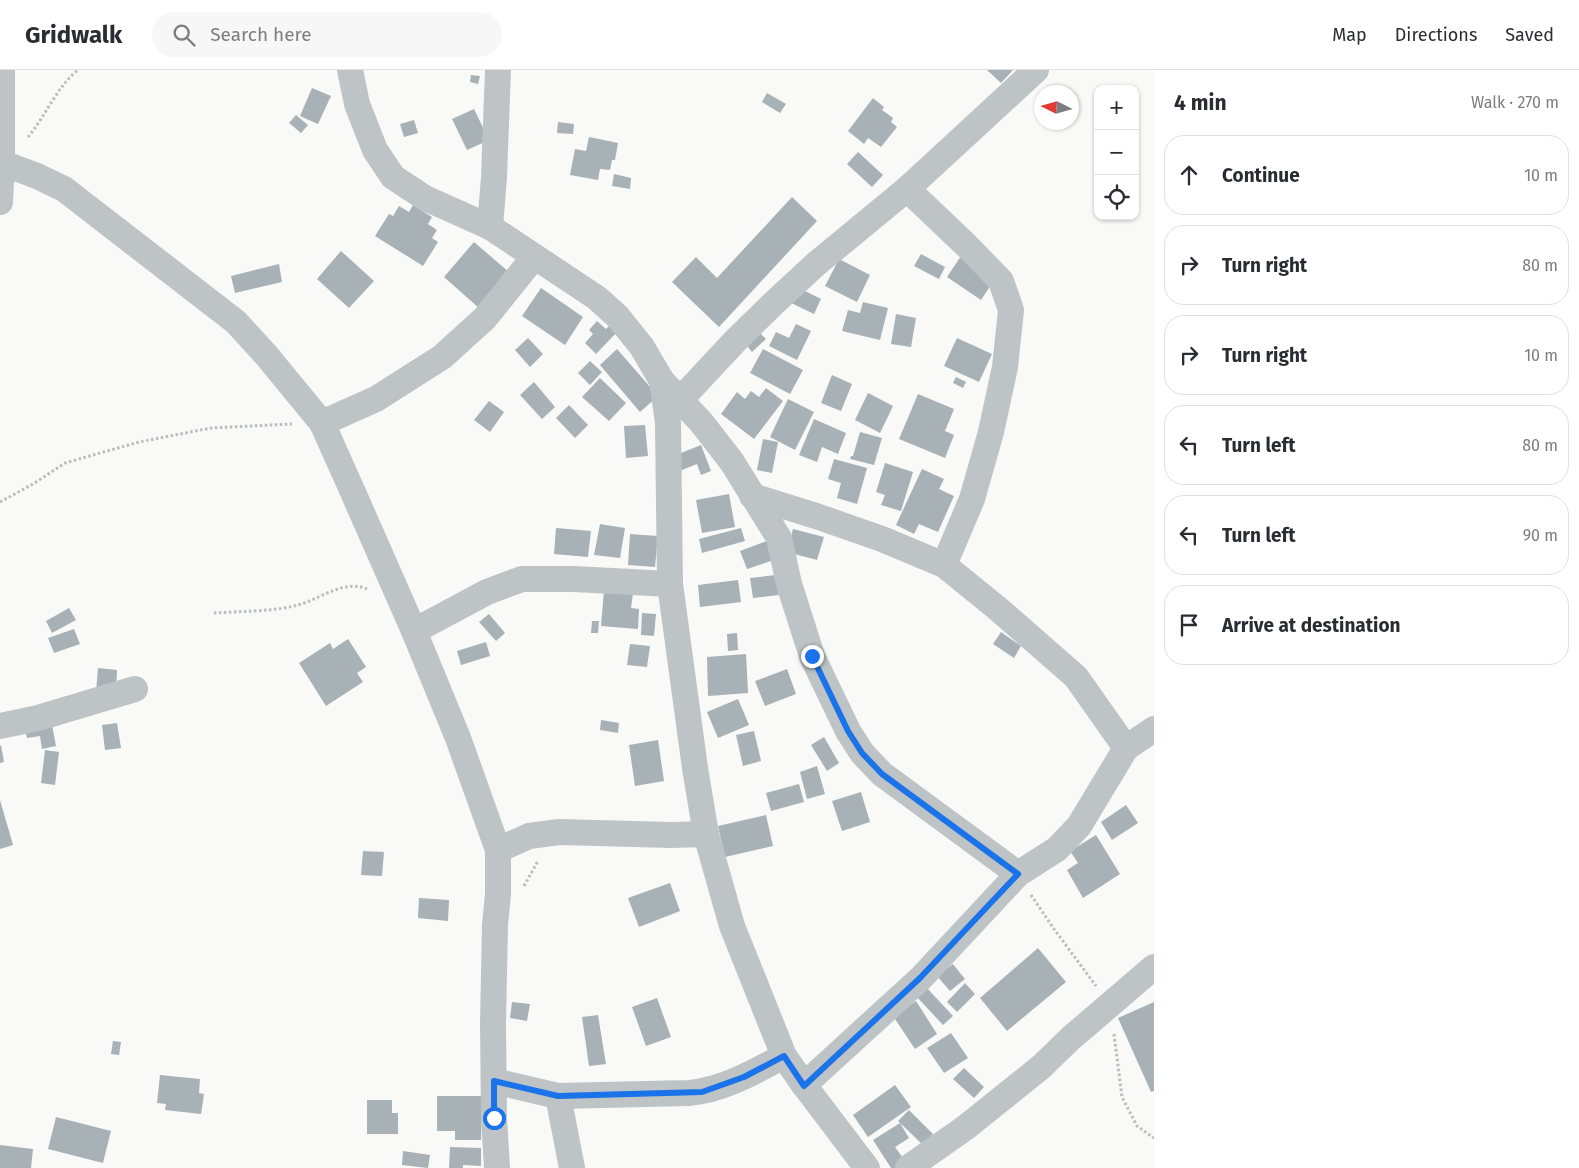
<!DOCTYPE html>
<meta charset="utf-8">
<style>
body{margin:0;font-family:"Fira Sans",sans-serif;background:#f7f7f7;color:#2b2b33}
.controls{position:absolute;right:15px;top:15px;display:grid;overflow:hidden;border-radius:10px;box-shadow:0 1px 4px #0004}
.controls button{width:45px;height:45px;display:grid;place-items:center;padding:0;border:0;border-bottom:1px solid #e1e1e2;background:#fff;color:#2b2b33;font:25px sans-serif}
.compass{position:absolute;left:1034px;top:15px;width:45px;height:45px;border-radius:50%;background:#fff;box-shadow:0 1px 4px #0004;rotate:275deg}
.stop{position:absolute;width:15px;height:15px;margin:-11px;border:4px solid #1a73e8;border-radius:50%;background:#fff}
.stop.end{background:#1a73e8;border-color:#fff;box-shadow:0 1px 5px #0008}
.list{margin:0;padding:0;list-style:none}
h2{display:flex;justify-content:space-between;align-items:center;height:65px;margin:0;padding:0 20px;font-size:21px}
h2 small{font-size:16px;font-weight:400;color:#7c7c81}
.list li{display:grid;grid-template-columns:32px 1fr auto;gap:15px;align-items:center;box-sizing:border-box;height:80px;margin:0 10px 10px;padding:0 10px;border:1px solid #e1e1e2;border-radius:20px}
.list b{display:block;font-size:19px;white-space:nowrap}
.list em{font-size:16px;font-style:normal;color:#7c7c81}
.icon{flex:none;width:28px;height:28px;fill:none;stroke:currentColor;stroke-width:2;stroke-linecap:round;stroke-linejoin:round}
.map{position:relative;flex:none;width:1154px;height:1098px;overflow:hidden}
header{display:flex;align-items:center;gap:30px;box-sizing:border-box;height:70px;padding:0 25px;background:#fff;border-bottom:1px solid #e1e1e2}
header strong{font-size:24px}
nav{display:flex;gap:28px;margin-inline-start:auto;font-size:18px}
.search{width:350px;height:45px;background:#f7f7f7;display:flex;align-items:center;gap:12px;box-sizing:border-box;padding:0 18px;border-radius:28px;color:#7c7c81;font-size:19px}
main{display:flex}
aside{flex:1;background:#fff}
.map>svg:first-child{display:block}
</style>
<header>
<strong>Gridwalk</strong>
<div class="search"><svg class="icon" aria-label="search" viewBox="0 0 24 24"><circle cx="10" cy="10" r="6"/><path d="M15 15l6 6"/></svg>Search here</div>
<nav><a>Map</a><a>Directions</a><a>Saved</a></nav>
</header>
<main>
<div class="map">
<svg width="1154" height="1098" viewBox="0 0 1154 1098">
<rect width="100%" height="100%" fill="#f9f9f7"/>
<g fill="#a7b1b6">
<polygon points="987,0 1013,0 1001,13"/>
<polygon points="471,5 480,6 478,14 470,12"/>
<polygon points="312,18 331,26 318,54 300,46"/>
<polygon points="767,23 786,34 780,43 762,32"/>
<polygon points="873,28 884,37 882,40 893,48 891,52 897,57 881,77 868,68 864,74 848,61"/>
<polygon points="474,39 489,70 467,80 452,49"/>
<polygon points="296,45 308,55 301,63 289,53"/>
<polygon points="414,50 418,63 404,67 400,54"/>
<polygon points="558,52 574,54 573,64 557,63"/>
<polygon points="589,67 618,73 615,90 612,90 610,100 600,99 598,110 570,105 575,79 586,81"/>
<polygon points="858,82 883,105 872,117 847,94"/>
<polygon points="614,104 631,108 630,119 612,116"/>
<polygon points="792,127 817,151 719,257 672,212 696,187 717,208"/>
<polygon points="413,135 432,147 428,154 437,160 432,168 438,172 423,196 375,166 389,144 393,146 399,136 409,142"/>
<polygon points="474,172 510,203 479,238 444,207"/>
<polygon points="341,181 374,211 349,238 317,209"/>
<polygon points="921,184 945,197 939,209 914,196"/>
<polygon points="961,186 995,209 981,230 947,207"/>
<polygon points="839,189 870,205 857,232 825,216"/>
<polygon points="279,194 282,212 235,223 231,206"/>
<polygon points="795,216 821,229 814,244 787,231"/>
<polygon points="541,218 583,247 565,275 522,246"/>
<polygon points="863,232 888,238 880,270 842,261 848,240 860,243"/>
<polygon points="896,244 916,248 911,277 891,274"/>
<polygon points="597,251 606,259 610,255 617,262 596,284 585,273 593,264 589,260"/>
<polygon points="796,254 811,261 797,290 769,276 776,262 789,268"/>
<polygon points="756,259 766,269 752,282 743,271"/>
<polygon points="528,268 543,284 530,297 515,280"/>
<polygon points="957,268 992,284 979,312 944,296"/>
<polygon points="617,279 658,326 640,342 600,295"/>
<polygon points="763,279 803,300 790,324 750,303"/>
<polygon points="590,291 602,302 590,315 578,303"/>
<polygon points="832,305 852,314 841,341 821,333"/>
<polygon points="956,307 966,312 963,318 953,313"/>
<polygon points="600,308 626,333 609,351 582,327"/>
<polygon points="534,312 555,337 542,349 520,325"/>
<polygon points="766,318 783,331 754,369 721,344 737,322 745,329 751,321 759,327"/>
<polygon points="868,323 893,336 880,363 855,350"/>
<polygon points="918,324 954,339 945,361 954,365 945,388 899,369"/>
<polygon points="788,329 814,342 795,380 770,367"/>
<polygon points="489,331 504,342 490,362 474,350"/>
<polygon points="569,335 588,355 575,368 556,348"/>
<polygon points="814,349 846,363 838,384 822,377 817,392 799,385"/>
<polygon points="645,355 648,386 626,388 624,356"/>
<polygon points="860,362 882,368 874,395 850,389 851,386 853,386"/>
<polygon points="763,369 778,372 772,403 757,400"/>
<polygon points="701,375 711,401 701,405 697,394 677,402 671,387"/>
<polygon points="834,389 867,398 857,434 837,428 841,413 828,409"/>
<polygon points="885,393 913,402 901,441 881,435 885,425 876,422"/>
<polygon points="922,399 944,409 939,419 954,426 938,462 919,454 914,464 896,455"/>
<polygon points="729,424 735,457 702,463 696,430"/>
<polygon points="600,454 625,458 620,488 594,485"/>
<polygon points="556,458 591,461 588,487 554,484"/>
<polygon points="741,458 745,471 702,483 699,469"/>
<polygon points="793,459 824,467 817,490 787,482"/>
<polygon points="630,464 658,466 655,497 628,495"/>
<polygon points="767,471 774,490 747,499 740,481"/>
<polygon points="776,505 779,525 753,528 750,508"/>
<polygon points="738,510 741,532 700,537 698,515"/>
<polygon points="604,520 633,523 631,538 639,539 638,559 601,556"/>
<polygon points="69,538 76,550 52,563 46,551"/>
<polygon points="642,543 656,544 654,566 641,565"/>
<polygon points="489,544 505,563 496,571 479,552"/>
<polygon points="592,551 599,551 598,563 591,563"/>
<polygon points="74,559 80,574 54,583 48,568"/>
<polygon points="1001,562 1021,576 1014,588 993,574"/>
<polygon points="737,563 738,580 728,581 727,564"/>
<polygon points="348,569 366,597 357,603 363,612 326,636 299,593 330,573 333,579"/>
<polygon points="486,572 490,586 461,595 457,581"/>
<polygon points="630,574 650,576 647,597 627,595"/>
<polygon points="746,584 748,623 708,626 707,587"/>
<polygon points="98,598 117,600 116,623 96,622"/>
<polygon points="787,599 796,624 765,636 755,611"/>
<polygon points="738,629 749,655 718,668 707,642"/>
<polygon points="51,650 56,676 42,679 40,666 27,668 24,655"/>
<polygon points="601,650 619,653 618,663 600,660"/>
<polygon points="117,653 121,678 105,680 102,655"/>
<polygon points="754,661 761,691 743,696 736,665"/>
<polygon points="824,667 839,693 827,701 811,675"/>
<polygon points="658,670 664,711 635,716 629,675"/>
<polygon points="1,675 4,692 0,693 0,676"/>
<polygon points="45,680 59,682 55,715 41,713"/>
<polygon points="817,696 825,724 807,729 800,702"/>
<polygon points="799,714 804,732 771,741 766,723"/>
<polygon points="861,722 870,752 842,761 832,731"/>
<polygon points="0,730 13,775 0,779"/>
<polygon points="1126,735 1138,753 1112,770 1101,752"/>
<polygon points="766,745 773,776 725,787 718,756"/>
<polygon points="1096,765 1120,804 1083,828 1067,800 1078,793 1070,781"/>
<polygon points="363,781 384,782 382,806 361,805"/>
<polygon points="670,813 680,841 639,857 628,828"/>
<polygon points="419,828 449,830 448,851 418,848"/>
<polygon points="1038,878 1066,912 1007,961 980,928"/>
<polygon points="953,894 965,909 950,921 937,906"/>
<polygon points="965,913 975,924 957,942 947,932"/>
<polygon points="926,917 953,946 943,955 916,926"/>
<polygon points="657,928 671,967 646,976 632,937"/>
<polygon points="916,931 937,964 915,979 893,946"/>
<polygon points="512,932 530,934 527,951 510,948"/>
<polygon points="1154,932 1154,1021 1151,1022 1118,948"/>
<polygon points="598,945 606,994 589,996 582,947"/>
<polygon points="951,963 968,988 944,1003 927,978"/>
<polygon points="113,971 121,972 119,985 111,984"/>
<polygon points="964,998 984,1017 974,1028 953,1009"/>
<polygon points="160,1005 200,1009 199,1023 204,1024 201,1044 165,1040 166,1034 157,1033"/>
<polygon points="895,1015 911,1037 868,1067 853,1045"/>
<polygon points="437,1026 482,1026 481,1070 455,1070 455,1061 437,1061"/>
<polygon points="367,1030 392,1030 392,1043 398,1043 398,1064 367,1064"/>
<polygon points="909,1040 933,1064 923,1075 898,1051"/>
<polygon points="56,1047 111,1061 103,1093 48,1079"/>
<polygon points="900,1053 909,1068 895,1077 905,1091 895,1098 891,1098 873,1070"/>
<polygon points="0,1075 33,1079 31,1098 0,1098"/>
<polygon points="450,1077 481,1078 481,1096 463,1095 463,1098 449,1098"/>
<polygon points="403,1081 430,1085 428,1098 402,1095"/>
</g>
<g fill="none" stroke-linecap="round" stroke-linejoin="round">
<g stroke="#b9bdbf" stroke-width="3" stroke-dasharray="2.5 2.5" stroke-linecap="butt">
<path d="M 28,67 C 45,47 58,15 78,0"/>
<polyline points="0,432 33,414 65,393 139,372 211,358 292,354"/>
<path d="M 214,543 C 240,541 272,542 298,535 C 320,529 344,509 367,519"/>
<polyline points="524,816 538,791"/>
<polyline points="1031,825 1054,859 1096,916"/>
<polyline points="1114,964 1122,1027 1137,1056 1154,1068"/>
</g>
<g stroke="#bec4c6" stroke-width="26">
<polyline points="350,0 357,34 375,80 393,107 425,128 490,157 597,228 618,247 642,277 662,311 668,353 670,514 695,698 706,764 732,856 784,986 804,1015 867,1098"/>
<polyline points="2,93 37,106 64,119 236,252 267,286 322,353 352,420 414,561 458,668 498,780 498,824 495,855 493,954 494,1048 497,1098"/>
<polyline points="907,119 967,176 1001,211 1011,240 1005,297 991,362 972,429 944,495"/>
<polyline points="0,132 2,93 2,0"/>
<polyline points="490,157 494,107 498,0"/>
<polyline points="662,311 701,352 732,392 779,468 789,514 812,586 848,661 862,683 882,704 1018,804"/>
<polyline points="680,330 737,269 776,231 816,194 907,119 1036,0"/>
<polyline points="322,353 376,329 442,287 485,248 534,187"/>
<polyline points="752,426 816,446 882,469 944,495 997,538 1076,607 1126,678"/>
<polyline points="414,561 487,522 522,509 574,509 670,514"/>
<polyline points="0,656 38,648 135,619"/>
<polyline points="498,780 529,766 559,762 671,765 706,764"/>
<path d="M 494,1011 L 558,1026 L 689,1023 C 723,1020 754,1002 784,986"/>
<polyline points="804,1015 921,908 1018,804 1057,779 1079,756 1126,678 1154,659"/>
<polyline points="558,1026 572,1098"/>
<polyline points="908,1098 965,1058 1041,997 1071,968 1154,897"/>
</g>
</g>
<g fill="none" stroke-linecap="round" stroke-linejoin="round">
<polyline stroke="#1a73e8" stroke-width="6" points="494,1048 494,1011 558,1026 702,1022 744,1007 784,986 804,1016 920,908 1018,804 882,704 862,683 848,661 812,586"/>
</g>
</svg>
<div class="controls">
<button>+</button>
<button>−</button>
<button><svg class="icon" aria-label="locate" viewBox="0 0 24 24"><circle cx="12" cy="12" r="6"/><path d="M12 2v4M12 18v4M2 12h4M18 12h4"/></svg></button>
</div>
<svg class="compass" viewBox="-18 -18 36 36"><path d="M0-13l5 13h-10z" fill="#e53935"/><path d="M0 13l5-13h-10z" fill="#7c7c81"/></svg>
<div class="stop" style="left:494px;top:1048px"></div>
<div class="stop end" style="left:812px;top:586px"></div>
</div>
<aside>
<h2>4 min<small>Walk · 270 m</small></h2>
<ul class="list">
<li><svg class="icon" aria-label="ahead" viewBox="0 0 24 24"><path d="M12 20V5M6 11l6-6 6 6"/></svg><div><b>Continue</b></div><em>10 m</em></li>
<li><svg class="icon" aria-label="right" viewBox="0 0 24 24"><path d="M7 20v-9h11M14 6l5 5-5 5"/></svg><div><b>Turn right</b></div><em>80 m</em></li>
<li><svg class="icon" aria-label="right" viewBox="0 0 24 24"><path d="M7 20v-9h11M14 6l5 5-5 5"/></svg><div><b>Turn right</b></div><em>10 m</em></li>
<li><svg class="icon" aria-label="left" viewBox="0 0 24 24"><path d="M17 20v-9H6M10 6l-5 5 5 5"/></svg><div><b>Turn left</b></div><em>80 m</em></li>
<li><svg class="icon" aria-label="left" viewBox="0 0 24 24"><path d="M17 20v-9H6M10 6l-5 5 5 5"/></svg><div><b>Turn left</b></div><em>90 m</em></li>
<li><svg class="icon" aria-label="arrive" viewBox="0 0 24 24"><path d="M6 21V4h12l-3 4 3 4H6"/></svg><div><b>Arrive at destination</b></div></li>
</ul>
</aside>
</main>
